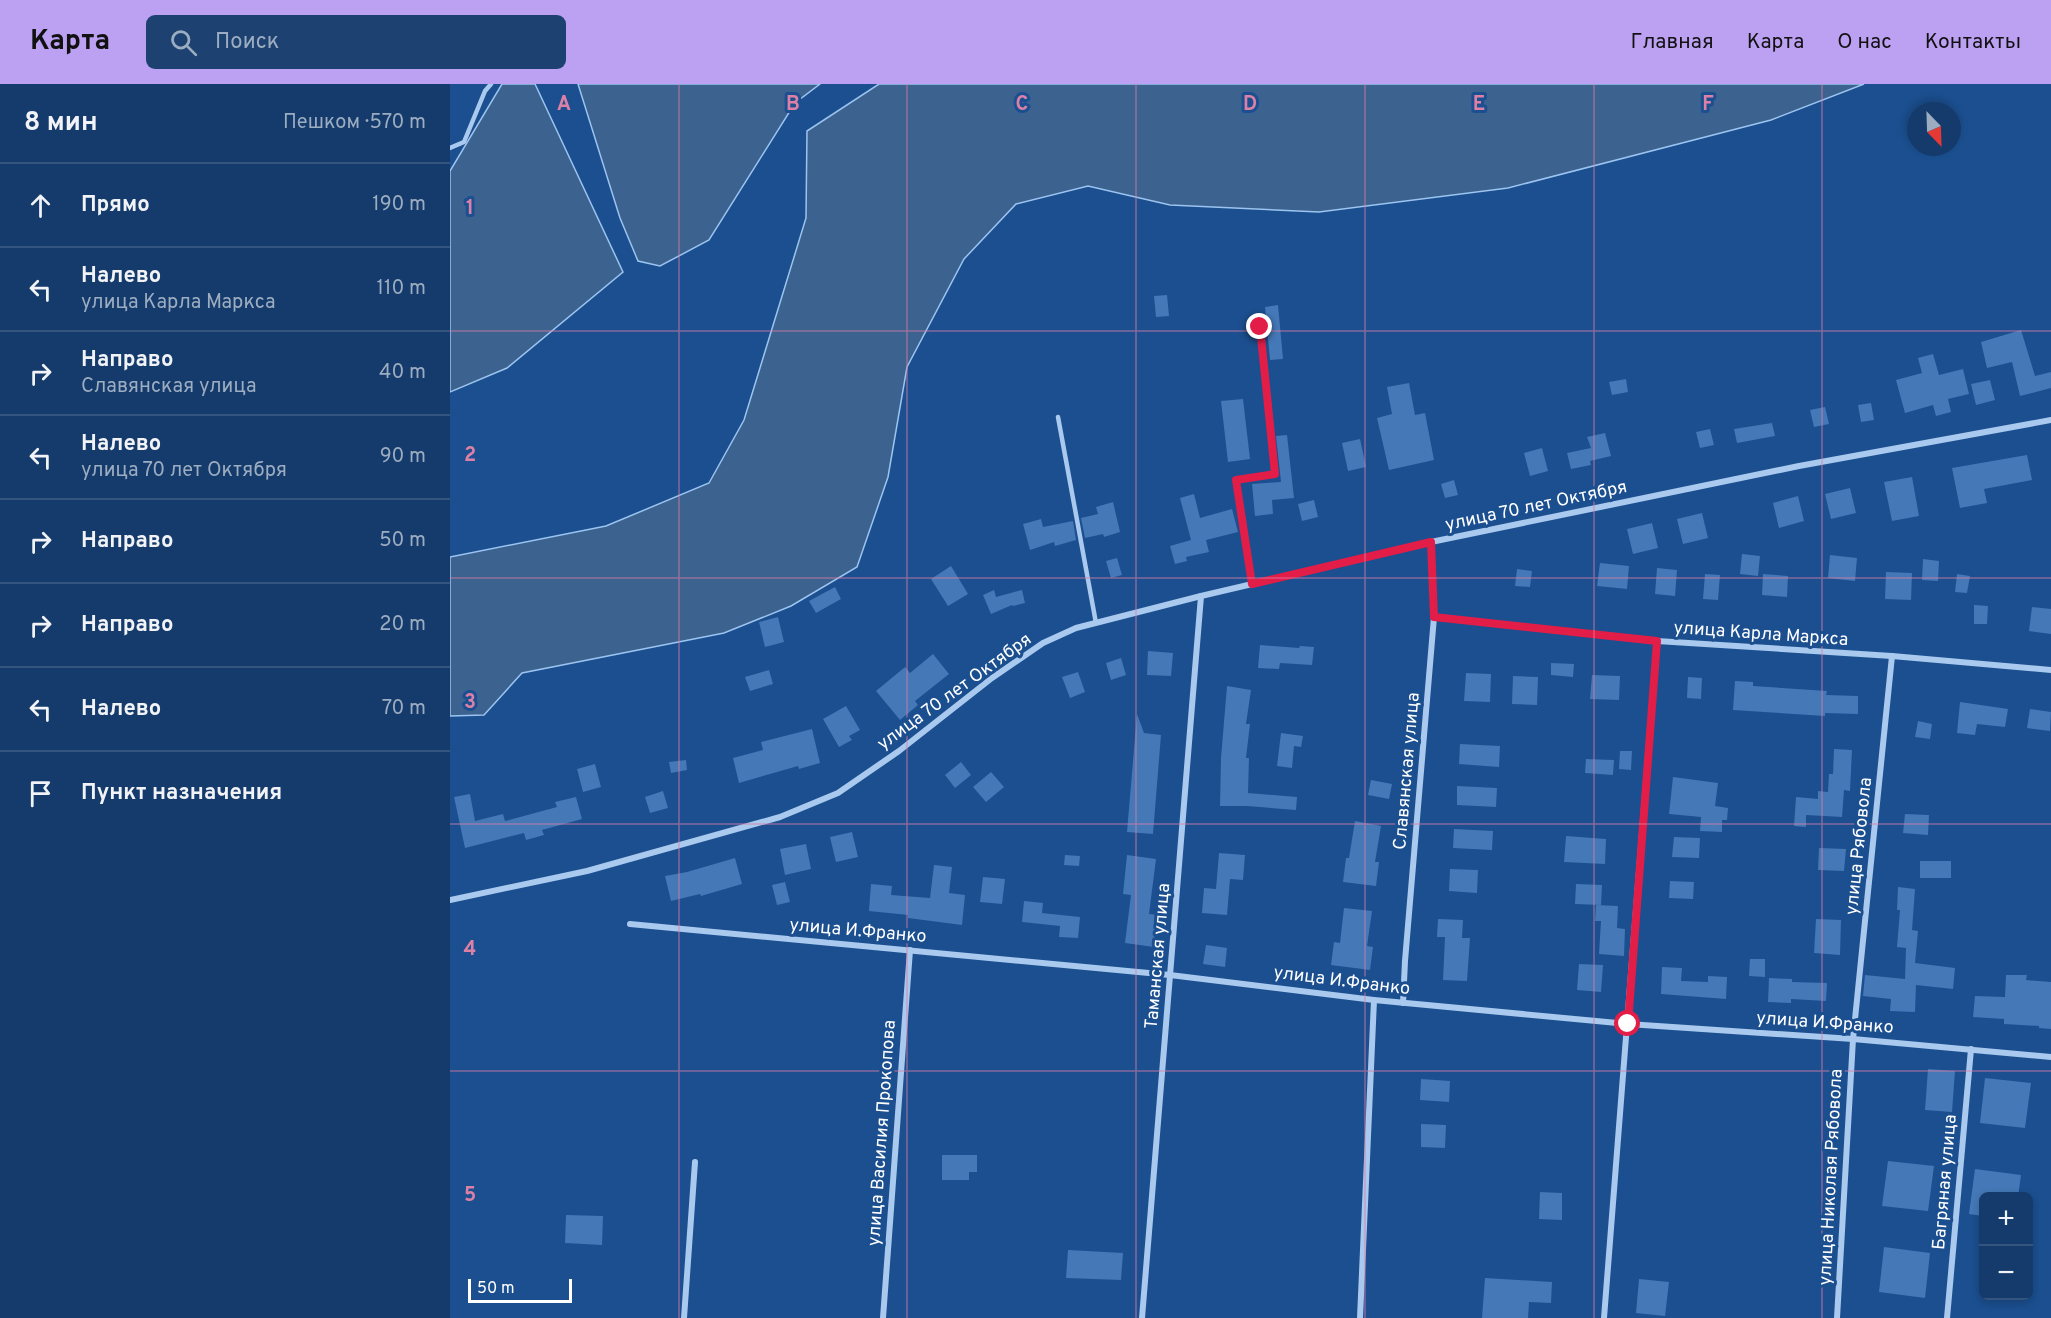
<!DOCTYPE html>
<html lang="ru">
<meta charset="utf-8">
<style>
body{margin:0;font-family:Overpass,sans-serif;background:#1d4271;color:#f1f3f6}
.controls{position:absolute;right:18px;bottom:18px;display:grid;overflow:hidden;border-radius:9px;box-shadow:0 3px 9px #0003}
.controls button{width:54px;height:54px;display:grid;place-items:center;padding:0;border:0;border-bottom:2px solid #33557e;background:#143b6b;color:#f1f3f6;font:30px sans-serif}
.compass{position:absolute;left:1457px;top:18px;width:54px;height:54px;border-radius:50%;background:#143b6b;box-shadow:0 3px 9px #0003;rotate:157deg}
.scale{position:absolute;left:18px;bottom:15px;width:104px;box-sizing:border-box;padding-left:6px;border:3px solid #fff;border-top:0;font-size:16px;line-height:21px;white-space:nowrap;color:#fff;-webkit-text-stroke:4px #1b4f8f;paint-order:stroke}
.stop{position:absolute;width:18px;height:18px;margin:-14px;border:4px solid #e11d48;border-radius:50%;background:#fff}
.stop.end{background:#e11d48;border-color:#fff;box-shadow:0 2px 6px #0008}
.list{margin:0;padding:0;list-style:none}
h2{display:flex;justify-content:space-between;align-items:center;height:78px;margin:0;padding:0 24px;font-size:26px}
h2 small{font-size:20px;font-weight:400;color:#9dadc1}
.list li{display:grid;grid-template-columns:39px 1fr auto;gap:18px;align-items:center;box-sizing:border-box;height:84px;padding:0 24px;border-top:2px solid #33557e}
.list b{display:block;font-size:22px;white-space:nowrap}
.list p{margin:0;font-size:20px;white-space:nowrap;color:#9dadc1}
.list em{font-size:20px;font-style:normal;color:#9dadc1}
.icon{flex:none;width:33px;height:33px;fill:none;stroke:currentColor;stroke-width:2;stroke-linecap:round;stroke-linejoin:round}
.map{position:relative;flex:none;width:1601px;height:1234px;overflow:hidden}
header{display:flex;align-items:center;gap:36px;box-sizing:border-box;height:84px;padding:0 30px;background:#bca0f2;color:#111}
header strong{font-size:28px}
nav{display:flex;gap:33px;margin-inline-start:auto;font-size:21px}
.search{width:420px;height:54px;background:#1d4271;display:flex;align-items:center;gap:15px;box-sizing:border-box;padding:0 21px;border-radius:9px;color:#9dadc1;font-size:22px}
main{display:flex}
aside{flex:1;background:#143b6b}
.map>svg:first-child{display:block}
</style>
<header>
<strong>Карта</strong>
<div class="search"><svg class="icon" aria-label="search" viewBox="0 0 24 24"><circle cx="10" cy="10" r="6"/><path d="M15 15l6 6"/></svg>Поиск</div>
<nav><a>Главная</a><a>Карта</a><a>О нас</a><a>Контакты</a></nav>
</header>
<main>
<aside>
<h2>8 мин<small>Пешком · 570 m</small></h2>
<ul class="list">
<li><svg class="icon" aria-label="ahead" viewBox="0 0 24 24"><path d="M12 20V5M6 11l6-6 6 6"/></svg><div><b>Прямо</b></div><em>190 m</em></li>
<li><svg class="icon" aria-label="left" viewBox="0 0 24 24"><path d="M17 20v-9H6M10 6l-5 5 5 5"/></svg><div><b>Налево</b><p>улица Карла Маркса</p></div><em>110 m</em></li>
<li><svg class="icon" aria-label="right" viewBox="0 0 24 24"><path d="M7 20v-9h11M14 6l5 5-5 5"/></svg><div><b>Направо</b><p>Славянская улица</p></div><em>40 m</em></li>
<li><svg class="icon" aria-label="left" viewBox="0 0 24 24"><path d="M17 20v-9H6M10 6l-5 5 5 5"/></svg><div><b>Налево</b><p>улица 70 лет Октября</p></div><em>90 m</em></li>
<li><svg class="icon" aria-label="right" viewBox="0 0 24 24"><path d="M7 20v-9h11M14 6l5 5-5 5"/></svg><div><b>Направо</b></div><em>50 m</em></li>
<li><svg class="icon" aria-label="right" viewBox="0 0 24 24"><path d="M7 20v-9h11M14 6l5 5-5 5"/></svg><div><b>Направо</b></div><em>20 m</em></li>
<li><svg class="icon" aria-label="left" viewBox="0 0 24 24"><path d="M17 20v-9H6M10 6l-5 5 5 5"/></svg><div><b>Налево</b></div><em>70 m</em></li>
<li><svg class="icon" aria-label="arrive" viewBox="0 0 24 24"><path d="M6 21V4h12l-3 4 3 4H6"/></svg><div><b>Пункт назначения</b></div></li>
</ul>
</aside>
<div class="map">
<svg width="1601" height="1234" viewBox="0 0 1601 1234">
<rect width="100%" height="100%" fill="#1b4f8f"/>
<g fill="#3c6290" stroke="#9cc4f0" stroke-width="1.5">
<polygon points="52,0 85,0 173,188 57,284 0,308 0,87"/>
<polygon points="128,0 370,0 345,19 259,156 210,182 188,177 170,134"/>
<polygon points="429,0 1414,0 1321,36 1058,104 869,128 720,121 638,102 566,120 514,175 457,283 438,393 407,483 341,522 274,549 72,589 34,631 0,632 0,473 156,442 259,399 294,336 356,134 357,47"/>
</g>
<g fill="#4478b7">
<polygon points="717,211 719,232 706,233 704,212"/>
<polygon points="828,221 833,275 820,276 815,223"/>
<polygon points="1571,246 1585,292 1601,288 1601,304 1570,312 1562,278 1537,284 1531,258"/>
<polygon points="1483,270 1489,291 1513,285 1519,310 1498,315 1501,328 1486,332 1483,321 1455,329 1446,296 1472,289 1468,274"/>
<polygon points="1176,295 1178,308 1162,311 1159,298"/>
<polygon points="1540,296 1545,316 1526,321 1521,300"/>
<polygon points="959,299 965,331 975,329 984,376 939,386 927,334 942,330 937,303"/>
<polygon points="793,315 800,375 778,378 771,317"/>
<polygon points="1421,319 1424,336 1411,338 1408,321"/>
<polygon points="1375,323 1379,340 1364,343 1360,326"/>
<polygon points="1322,339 1325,352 1287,359 1284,345"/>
<polygon points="1260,345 1264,361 1250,364 1246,348"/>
<polygon points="1155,349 1161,372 1140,377 1141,381 1121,385 1117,369 1141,364 1137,353"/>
<polygon points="837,351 844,414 822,416 823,430 805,432 802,400 831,398 826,352"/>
<polygon points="910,355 916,383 898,387 892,359"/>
<polygon points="1092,364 1098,387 1080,392 1074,369"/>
<polygon points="1577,371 1582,396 1534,405 1537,419 1510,424 1502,384"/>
<polygon points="1462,393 1469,432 1442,437 1434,398"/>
<polygon points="1004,396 1008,411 995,414 991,400"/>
<polygon points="1400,404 1406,429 1381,435 1375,410"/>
<polygon points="744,410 750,434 782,425 788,448 756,456 759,468 736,473 737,477 725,480 720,462 741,456 730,414"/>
<polygon points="1348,412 1354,437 1329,444 1323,419"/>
<polygon points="864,416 868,433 852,437 848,420"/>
<polygon points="663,418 670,448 654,453 653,450 635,454 631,434 648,430 646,423"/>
<polygon points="1252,429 1258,454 1233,460 1227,435"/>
<polygon points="591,435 593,443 623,437 626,456 605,462 604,458 580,466 573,440"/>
<polygon points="1202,439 1208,464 1183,470 1177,445"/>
<polygon points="1292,470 1310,472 1308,492 1290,490"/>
<polygon points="1380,471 1407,474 1405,497 1378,494"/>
<polygon points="667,474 672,491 661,494 656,477"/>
<polygon points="1473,475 1489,477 1488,497 1472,496"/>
<polygon points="1150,479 1179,482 1177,505 1147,502"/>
<polygon points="501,482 518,510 498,522 481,495"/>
<polygon points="1207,484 1227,486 1225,512 1205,510"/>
<polygon points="1067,485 1082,487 1080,503 1065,502"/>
<polygon points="1436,488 1462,489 1461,516 1435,515"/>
<polygon points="1255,490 1270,491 1268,516 1253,515"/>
<polygon points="1313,490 1338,492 1337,513 1312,511"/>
<polygon points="1507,490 1520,492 1517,509 1505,508"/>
<polygon points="385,503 391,515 366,529 359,517"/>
<polygon points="544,506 546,513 572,506 575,519 563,522 562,521 541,530 533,511"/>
<polygon points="1524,521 1538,522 1537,540 1524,540"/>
<polygon points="1582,523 1601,525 1601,550 1579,547"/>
<polygon points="328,533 334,558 315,563 309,538"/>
<polygon points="810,561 849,564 850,562 864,563 862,581 830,579 829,585 808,584"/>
<polygon points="698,567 723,569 721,592 697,591"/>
<polygon points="483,570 499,590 465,617 468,621 450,636 426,607 455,583 460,589"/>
<polygon points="671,574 676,591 661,596 656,579"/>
<polygon points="1101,579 1124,580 1123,593 1101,591"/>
<polygon points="319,586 323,600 300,607 295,593"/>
<polygon points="628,588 635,608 620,614 612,593"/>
<polygon points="1016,589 1041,590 1040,618 1014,617"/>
<polygon points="1142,591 1170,592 1169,616 1140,615"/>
<polygon points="1063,592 1088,593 1087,621 1062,620"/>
<polygon points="1238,593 1252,594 1251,615 1237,614"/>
<polygon points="1285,597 1303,598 1303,602 1377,607 1376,611 1408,612 1408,630 1375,629 1375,632 1283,626"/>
<polygon points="777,602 801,606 796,640 800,640 796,674 799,674 798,709 847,713 846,726 797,722 770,722 771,674"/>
<polygon points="1510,618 1558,625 1555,643 1527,640 1525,651 1507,649"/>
<polygon points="396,622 410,646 399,652 402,656 389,663 373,635"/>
<polygon points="1580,625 1601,628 1600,647 1577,644"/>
<polygon points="687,630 694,649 711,651 703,750 677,748"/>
<polygon points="1468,637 1482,640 1480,655 1465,653"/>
<polygon points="362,645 370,679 349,685 348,682 289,699 283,674 313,666 311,658"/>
<polygon points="831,649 853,652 851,663 844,662 842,684 827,682"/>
<polygon points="1010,660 1050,662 1049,683 1009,680"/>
<polygon points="1384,665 1402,666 1400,707 1394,706 1392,733 1356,731 1356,743 1344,742 1346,713 1368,715 1368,707 1378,708 1379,690 1383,690"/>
<polygon points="1170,667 1182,667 1181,686 1169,685"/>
<polygon points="1136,675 1164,676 1163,691 1135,689"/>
<polygon points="236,676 237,686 221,689 219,678"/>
<polygon points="511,678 521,691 505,704 495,691"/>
<polygon points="145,680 151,703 133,708 127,685"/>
<polygon points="541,688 554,703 536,718 523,703"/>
<polygon points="1223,693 1268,699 1265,722 1278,724 1277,736 1272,736 1272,748 1250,747 1251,733 1219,730"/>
<polygon points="921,696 942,700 939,715 918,711"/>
<polygon points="1007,702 1047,704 1046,723 1007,721"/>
<polygon points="213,707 218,724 200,729 195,713"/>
<polygon points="20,710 25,737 53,730 55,737 107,723 105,718 126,713 132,735 92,746 94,751 76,756 74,749 15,764 4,713"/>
<polygon points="1455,730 1479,731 1478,751 1453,749"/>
<polygon points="905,737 931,742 925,778 929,778 926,802 893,798 896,774 899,774"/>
<polygon points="1004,745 1043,747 1042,766 1003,764"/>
<polygon points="402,748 408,773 386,778 380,753"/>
<polygon points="1116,752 1156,755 1155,780 1114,778"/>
<polygon points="1224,753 1250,754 1249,774 1222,773"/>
<polygon points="356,760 361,785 335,791 330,765"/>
<polygon points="1369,764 1396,765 1394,787 1368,786"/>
<polygon points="769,769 795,771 793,796 780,795 777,831 752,829 754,804 766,805"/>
<polygon points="615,771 630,772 629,782 614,781"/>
<polygon points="677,771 706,775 699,830 708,831 704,863 675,859 681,811 673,810"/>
<polygon points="285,774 292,800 251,812 250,810 221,817 215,792 237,788"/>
<rect x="1470" y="777" width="31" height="17"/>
<polygon points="484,781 502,783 499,809 515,811 512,841 458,834 458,831 419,827 421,800 442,802 441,811 480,814"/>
<polygon points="1000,785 1028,786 1027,809 999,807"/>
<polygon points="533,793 555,795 552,820 530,818"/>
<polygon points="1220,797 1244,798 1243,815 1219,814"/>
<polygon points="335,798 340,818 327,821 322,801"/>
<polygon points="1126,800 1152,801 1151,821 1125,820"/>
<polygon points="1448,803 1465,805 1462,846 1468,847 1465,879 1505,884 1503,905 1466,901 1465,928 1440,927 1441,915 1413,912 1415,891 1455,895 1456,864 1447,863 1450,826 1447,826"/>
<polygon points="574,817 593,819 592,829 630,833 628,854 609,853 610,842 572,838"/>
<polygon points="1146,821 1168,822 1167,844 1175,845 1174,872 1149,870 1151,837 1145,837"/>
<polygon points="894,824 922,827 917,862 923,863 920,886 881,881 884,858 890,859"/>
<polygon points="988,835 1013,836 1012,854 1020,854 1017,897 993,896 995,853 987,853"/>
<polygon points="1366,835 1391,836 1390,871 1364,869"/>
<polygon points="756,861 777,864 775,883 753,880"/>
<polygon points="1300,875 1315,875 1315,893 1299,892"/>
<polygon points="1129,880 1153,881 1151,908 1127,906"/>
<polygon points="1212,883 1232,884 1231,897 1258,898 1258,892 1277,893 1276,915 1211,910"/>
<polygon points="1556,891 1577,891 1576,896 1601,898 1601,945 1589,944 1589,942 1554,940 1554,935 1523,933 1525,912 1555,913"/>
<polygon points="1319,894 1342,895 1342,898 1377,899 1376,917 1341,915 1341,919 1318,918"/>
<polygon points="1478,985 1505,987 1502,1028 1475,1026"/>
<polygon points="1535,994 1581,999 1575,1044 1530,1039"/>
<polygon points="971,995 1000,997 999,1018 970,1016"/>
<polygon points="971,1040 996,1041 995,1064 971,1063"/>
<polygon points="492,1071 527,1071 527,1088 519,1088 519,1096 492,1096"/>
<polygon points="1438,1077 1484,1082 1478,1127 1432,1122"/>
<polygon points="1525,1085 1571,1091 1568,1113 1533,1113 1533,1132 1519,1130"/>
<polygon points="1090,1108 1112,1109 1112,1136 1089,1135"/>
<polygon points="116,1131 153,1132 152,1161 115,1159"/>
<polygon points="1434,1163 1480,1169 1475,1214 1429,1208"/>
<polygon points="618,1166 673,1169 671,1196 616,1194"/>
<polygon points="1035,1194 1102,1198 1101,1219 1079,1218 1078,1234 1032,1234"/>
<polygon points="1189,1195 1219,1198 1215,1232 1186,1229"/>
</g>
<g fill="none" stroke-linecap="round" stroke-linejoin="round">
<g stroke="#a9c9ee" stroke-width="4.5">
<polyline points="0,64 14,58 35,7 41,0"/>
<polyline points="608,333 646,539"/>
<polyline points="802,500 786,396 825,390 810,243"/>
</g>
<g stroke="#a9c9ee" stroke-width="6">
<polyline points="984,533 1207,557 1442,572 1601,586"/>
<polyline points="0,816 137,787 330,733 388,709 449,667 542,594 593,559 626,544 751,512 981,458 1349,382 1601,336"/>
<polyline points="180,840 720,891 924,916 1178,940 1403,955 1601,973"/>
<polyline points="953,919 955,877 984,533 981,458"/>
<polyline points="234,1234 245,1078"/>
<polyline points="433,1234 460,866"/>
<polyline points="692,1234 751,512"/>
<polyline points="910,1234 924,916"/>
<polyline points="1154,1234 1207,557"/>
<polyline points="1387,1234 1403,955 1442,572"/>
<polyline points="1497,1234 1521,965"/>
</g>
</g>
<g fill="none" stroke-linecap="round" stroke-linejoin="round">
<polyline stroke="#e11d48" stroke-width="8" points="810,243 825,390 786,396 802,500 981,458 984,533 1207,557 1178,940"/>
</g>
<path fill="none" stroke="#dd80a5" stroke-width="1.5" stroke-opacity="0.55" d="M 229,0 L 229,1234M 457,0 L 457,1234M 686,0 L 686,1234M 915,0 L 915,1234M 1144,0 L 1144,1234M 1372,0 L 1372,1234M 0,247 L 1601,247M 0,494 L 1601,494M 0,740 L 1601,740M 0,987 L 1601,987"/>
<g text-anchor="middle" stroke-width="6" stroke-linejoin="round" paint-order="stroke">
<g font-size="18" fill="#fff" stroke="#1b4f8f">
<text transform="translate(1086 421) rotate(-12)" y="6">улица 70 лет Октября</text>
<text transform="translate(1311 549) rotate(4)" y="6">улица Карла Маркса</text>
<text transform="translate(504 607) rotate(-36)" y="6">улица 70 лет Октября</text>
<text transform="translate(956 687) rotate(-85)" y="6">Славянская улица</text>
<text transform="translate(1408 762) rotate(-84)" y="6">улица Рябовола</text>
<text transform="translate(408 846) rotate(5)" y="6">улица И.Франко</text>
<text transform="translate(707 872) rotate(-85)" y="6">Таманская улица</text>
<text transform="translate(892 896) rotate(7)" y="6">улица И.Франко</text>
<text transform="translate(1375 938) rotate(4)" y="6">улица И.Франко</text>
<text transform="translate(431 1049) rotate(-86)" y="6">улица Василия Прокопова</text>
<text transform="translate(1380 1093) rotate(-87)" y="6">улица Николая Рябовола</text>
<text transform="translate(1494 1098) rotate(-85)" y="6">Багряная улица</text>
</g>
</g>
<g font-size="20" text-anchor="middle" font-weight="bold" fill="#dd80a5" stroke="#1b4f8f" stroke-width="6" stroke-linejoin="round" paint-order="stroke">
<text x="114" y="26">A</text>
<text x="343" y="26">B</text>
<text x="572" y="26">C</text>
<text x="800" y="26">D</text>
<text x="1029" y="26">E</text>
<text x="1258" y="26">F</text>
<text x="20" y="130">1</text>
<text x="20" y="377">2</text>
<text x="20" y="624">3</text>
<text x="20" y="871">4</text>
<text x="20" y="1117">5</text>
</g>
</svg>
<div class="controls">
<button>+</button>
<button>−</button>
</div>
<svg class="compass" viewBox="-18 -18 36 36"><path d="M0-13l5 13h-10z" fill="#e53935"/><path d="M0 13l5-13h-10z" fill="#9dadc1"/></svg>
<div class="scale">50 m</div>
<div class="stop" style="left:1178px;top:940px"></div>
<div class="stop end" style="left:810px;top:243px"></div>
</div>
</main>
